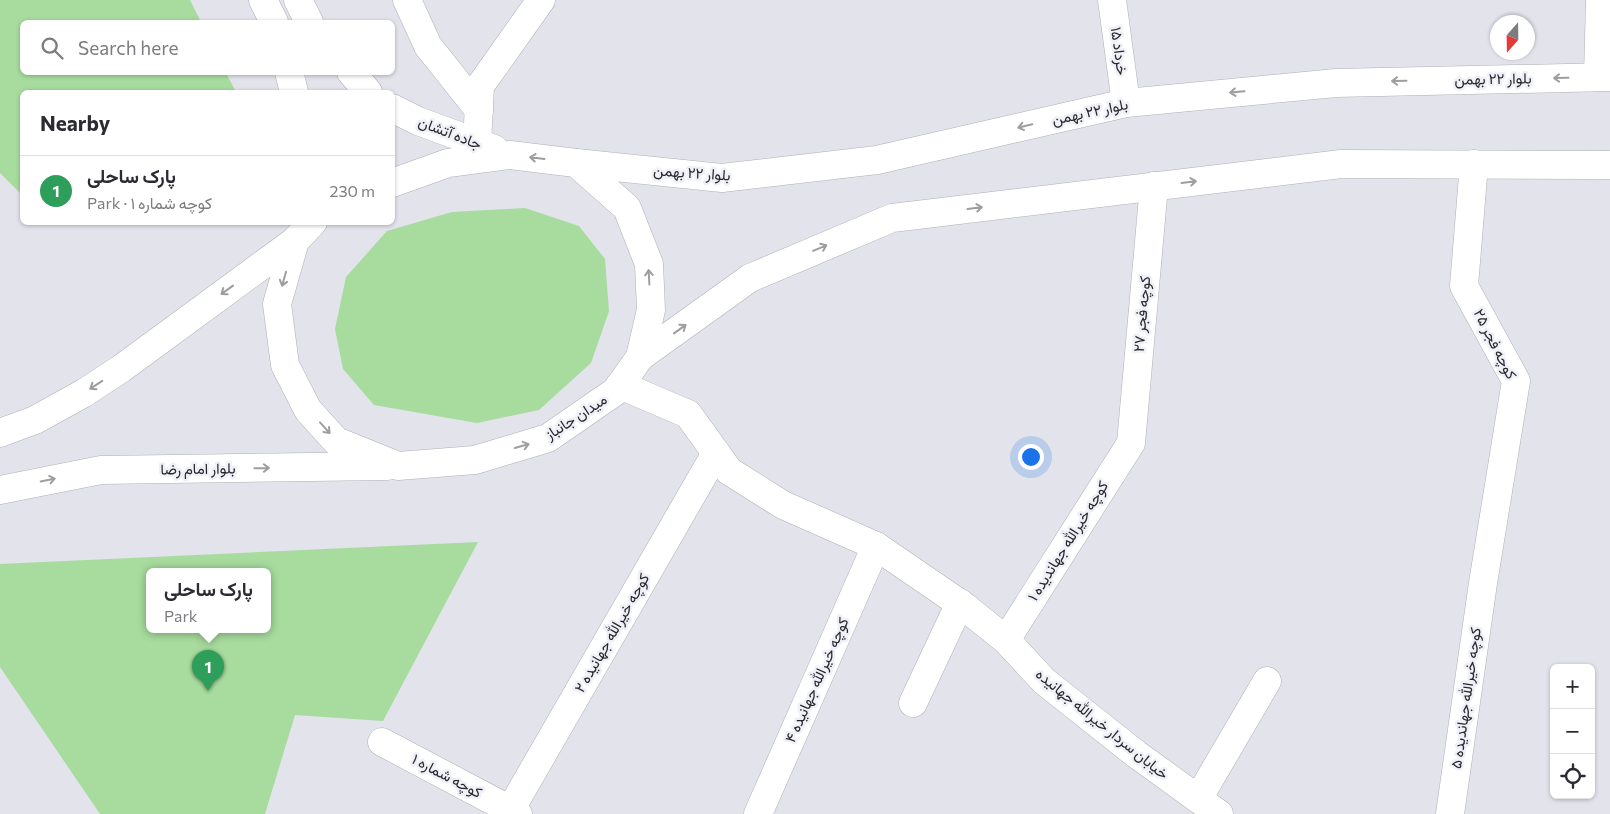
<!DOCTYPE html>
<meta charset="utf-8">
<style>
body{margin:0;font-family:Commissioner,Vazirmatn,sans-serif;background:#f2f2f3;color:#2b2b33}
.controls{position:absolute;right:15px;bottom:15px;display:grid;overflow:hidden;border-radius:8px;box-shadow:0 1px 4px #0004}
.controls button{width:45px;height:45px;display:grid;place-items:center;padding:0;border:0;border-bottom:1px solid #e1e1e2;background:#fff;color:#2b2b33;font:25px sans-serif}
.compass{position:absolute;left:1490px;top:15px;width:45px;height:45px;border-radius:50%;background:#fff;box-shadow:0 1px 4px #0004;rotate:200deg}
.you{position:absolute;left:1030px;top:456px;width:18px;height:18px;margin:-12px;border:4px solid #fff;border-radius:50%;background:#1a73e8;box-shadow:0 0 0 8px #1a73e833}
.badge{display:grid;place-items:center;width:32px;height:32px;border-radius:50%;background:#db2777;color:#fff;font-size:16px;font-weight:700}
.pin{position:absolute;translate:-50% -41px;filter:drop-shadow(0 1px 2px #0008)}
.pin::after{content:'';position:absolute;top:26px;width:18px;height:15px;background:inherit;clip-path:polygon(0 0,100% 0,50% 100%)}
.popup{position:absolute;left:146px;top:568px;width:125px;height:65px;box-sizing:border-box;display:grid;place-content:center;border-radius:8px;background:#fff;filter:drop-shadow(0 1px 4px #0005);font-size:16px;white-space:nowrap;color:#7c7c81}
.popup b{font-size:19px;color:#2b2b33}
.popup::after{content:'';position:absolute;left:50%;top:100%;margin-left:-10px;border:10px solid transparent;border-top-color:#fff}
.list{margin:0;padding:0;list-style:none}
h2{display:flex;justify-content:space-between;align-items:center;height:65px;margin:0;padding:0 20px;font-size:21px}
h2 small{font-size:16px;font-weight:400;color:#7c7c81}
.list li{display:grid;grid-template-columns:32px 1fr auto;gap:15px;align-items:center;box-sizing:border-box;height:70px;padding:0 20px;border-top:1px solid #e1e1e2}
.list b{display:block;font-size:19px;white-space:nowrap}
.list p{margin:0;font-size:16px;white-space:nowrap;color:#7c7c81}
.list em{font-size:16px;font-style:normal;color:#7c7c81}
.icon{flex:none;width:28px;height:28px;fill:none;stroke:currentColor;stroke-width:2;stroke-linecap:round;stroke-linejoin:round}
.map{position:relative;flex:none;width:1610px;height:814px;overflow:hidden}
.search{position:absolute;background:#fff;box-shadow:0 1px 4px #0004;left:20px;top:20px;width:375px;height:55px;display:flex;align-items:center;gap:12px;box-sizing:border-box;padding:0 18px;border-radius:8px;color:#7c7c81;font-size:19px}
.panel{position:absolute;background:#fff;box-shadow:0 1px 4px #0004;left:20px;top:90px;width:375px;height:135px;border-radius:8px}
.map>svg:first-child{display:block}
</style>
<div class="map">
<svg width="1610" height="814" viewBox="0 0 1610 814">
<rect width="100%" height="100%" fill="#e2e3eb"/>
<g fill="#a7dc9e" fill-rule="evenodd">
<polygon points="0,0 190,0 201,22 22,22 22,72 226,73 236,92 22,92 22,195 0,173"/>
<polygon points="525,208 579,226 605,259 609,311 591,363 539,410 477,423 374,405 343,369 335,329 346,277 387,231 452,212"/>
<path d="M 478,542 L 383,721 L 295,715 L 265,814 L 100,814 L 0,667 L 0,564 ZM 149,572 L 267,572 L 267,630 L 149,630 Z"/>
</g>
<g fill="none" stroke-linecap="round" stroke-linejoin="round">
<defs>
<g id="minor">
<polyline points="263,0 274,22"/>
<polyline points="298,0 309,22"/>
<polyline points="407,0 428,46 479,110"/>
<polyline points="289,72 294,92"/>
<polyline points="351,72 368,92"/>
<polyline points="1598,77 1600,0"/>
<polyline points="392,108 418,121 494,149"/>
<polyline points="477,143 480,86 541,0"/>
<polyline points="620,385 688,414 729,471 783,505 876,546 965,607 1006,640 1044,681 1136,754 1219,814"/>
<polyline points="1006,640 1131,443 1154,186"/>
<polyline points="913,703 960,603"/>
<polyline points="382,742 518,814"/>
<polyline points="1198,799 1267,681"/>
<polyline points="508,814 716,453"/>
<polyline points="758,814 876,546"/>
<polyline points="1450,814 1483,583 1516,381 1464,286 1474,164"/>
</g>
<g id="major">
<polyline points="1112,0 1126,103"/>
<polyline points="576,163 722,178 877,160 1126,103 1336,83 1610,77"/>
<polyline points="313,222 295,241 277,304 285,365 308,410 336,441 398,466 475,460 548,438 616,391 640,357 651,310 649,264 627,208 576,163 510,155 448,163 392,183"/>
<polyline points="640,357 750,278 892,218 1341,164 1610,165"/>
<polyline points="0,433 35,420 84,393 122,368 295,241"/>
<polyline points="0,490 101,470 387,466"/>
</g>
</defs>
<use href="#minor" stroke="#afb0b7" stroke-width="29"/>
<use href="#major" stroke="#afb0b7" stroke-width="29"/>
<use href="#minor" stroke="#fff" stroke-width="28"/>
<use href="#major" stroke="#fff" stroke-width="28"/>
</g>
<defs><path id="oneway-shaft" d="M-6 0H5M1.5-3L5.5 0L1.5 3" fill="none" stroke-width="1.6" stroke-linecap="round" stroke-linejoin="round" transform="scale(1.25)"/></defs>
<g stroke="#9e9ea0">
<use href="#oneway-shaft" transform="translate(1561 78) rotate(179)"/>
<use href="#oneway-shaft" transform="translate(1399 81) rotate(179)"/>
<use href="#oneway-shaft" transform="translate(1237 92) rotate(175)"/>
<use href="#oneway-shaft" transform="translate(1025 126) rotate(167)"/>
<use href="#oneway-shaft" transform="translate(537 158) rotate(-173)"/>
<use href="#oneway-shaft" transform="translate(1189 182) rotate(-7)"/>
<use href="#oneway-shaft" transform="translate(975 208) rotate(-7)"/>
<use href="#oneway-shaft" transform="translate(820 248) rotate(-23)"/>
<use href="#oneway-shaft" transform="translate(649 277) rotate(-93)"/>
<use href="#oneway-shaft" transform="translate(284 279) rotate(106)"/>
<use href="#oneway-shaft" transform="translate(227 290) rotate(144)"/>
<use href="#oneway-shaft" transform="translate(680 329) rotate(-36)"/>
<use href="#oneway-shaft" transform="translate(96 385) rotate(147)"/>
<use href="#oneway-shaft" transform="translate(325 428) rotate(48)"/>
<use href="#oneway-shaft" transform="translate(522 446) rotate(-16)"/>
<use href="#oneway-shaft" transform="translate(262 468) rotate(-1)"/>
<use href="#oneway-shaft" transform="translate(48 480) rotate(-11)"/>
</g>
<g text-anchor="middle" stroke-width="5" stroke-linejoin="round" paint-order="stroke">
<g font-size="15" fill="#28282b" stroke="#eff0f8">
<text transform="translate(1119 51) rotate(82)" y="5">۱۵ خرداد</text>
<text transform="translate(1493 79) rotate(-1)" y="5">بلوار ۲۲ بهمن</text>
<text transform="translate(1090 112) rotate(-12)" y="5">بلوار ۲۲ بهمن</text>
<text transform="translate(450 133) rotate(21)" y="5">جاده آتشان</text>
<text transform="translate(692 173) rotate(4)" y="5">بلوار ۲۲ بهمن</text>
<text transform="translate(1142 314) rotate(-85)" y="5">کوچه فجر ۲۷</text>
<text transform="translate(1495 344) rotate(63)" y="5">کوچه فجر ۲۵</text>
<text transform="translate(576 417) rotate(-33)" y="5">میدان جانباز</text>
<text transform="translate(198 469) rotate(-1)" y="5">بلوار امام رضا</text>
<text transform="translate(1068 541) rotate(-58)" y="5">کوچه خیرالله جهاندیده ۱</text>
<text transform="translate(612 633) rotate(-60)" y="5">کوچه خیرالله جهانیده ۲</text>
<text transform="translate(817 680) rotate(-66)" y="5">کوچه خیرالله جهانیده ۴</text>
<text transform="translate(1466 698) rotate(-82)" y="5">کوچه خیرالله جهاندیده ۵</text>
<text transform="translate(1102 724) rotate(39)" y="5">خیابان سردار خیرالله جهانیده</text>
<text transform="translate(447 776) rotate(28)" y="5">کوچه شماره ۱</text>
</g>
</g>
</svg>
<div class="controls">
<button>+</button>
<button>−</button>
<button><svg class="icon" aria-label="locate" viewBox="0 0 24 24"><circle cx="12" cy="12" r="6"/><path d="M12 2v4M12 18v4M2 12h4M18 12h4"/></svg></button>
</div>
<svg class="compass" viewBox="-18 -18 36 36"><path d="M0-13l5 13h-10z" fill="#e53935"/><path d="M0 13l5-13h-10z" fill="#7c7c81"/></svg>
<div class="you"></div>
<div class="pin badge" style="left:208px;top:691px;background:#2e9e5b">1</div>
<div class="popup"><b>پارک ساحلی</b>Park</div>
<div class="search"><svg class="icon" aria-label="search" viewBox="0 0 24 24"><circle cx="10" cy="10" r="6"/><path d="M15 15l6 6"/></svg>Search here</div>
<section class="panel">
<h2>Nearby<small></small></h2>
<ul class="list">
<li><span class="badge" style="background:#2e9e5b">1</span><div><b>پارک ساحلی</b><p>Park · کوچه شماره ۱</p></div><em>230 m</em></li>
</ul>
</section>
</div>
